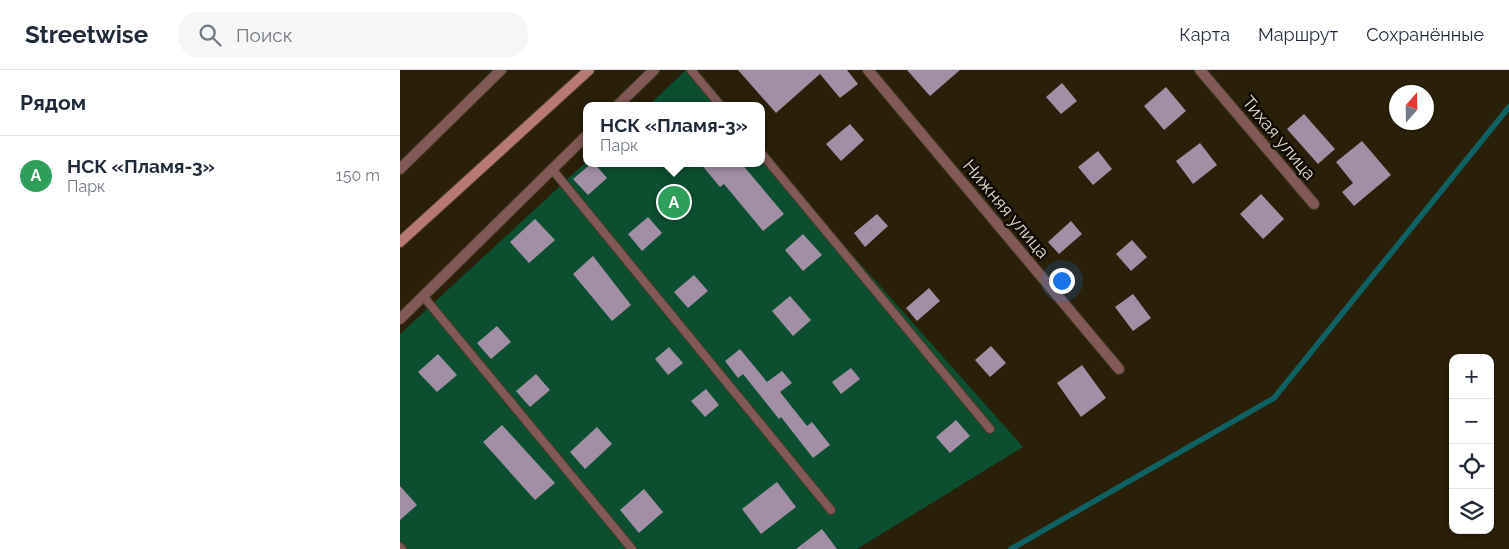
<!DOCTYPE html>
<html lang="ru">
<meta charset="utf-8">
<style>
body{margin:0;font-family:Raleway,sans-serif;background:#f6f6f7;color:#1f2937}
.controls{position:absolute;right:15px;bottom:15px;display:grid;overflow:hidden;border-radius:10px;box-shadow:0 1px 4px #0004}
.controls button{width:45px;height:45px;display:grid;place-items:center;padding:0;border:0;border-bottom:1px solid #e0e1e3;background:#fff;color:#1f2937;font:25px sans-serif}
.compass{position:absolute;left:989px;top:15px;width:45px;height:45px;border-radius:50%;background:#fff;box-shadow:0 1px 4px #0004;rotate:20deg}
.you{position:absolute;left:661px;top:210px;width:18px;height:18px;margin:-12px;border:4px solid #fff;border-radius:50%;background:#1a73e8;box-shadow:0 0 0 8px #1a73e833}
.badge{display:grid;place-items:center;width:32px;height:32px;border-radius:50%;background:#556890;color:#fff;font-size:16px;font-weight:700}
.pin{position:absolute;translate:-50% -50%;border:2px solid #fff;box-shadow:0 1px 5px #0006}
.popup{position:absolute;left:183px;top:32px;width:182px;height:65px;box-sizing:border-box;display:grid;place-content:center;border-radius:10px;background:#fff;filter:drop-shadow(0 1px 4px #0005);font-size:16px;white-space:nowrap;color:#747a83}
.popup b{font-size:19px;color:#1f2937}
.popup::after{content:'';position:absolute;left:50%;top:100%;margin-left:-10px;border:10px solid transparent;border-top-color:#fff}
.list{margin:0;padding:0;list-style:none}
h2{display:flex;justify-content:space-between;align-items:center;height:65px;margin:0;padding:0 20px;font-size:21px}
h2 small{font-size:16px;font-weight:400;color:#747a83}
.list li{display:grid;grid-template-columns:32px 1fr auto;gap:15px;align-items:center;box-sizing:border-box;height:80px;padding:0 20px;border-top:1px solid #e0e1e3}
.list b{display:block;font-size:19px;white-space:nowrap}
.list p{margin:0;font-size:16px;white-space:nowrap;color:#747a83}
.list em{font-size:16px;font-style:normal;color:#747a83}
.icon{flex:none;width:28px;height:28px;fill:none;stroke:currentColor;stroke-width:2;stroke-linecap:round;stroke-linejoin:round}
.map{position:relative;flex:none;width:1109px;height:479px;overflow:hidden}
header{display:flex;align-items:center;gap:30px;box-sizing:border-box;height:70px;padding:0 25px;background:#fff;border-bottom:1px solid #e0e1e3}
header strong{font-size:24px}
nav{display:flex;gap:28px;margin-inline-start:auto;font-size:18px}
.search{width:350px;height:45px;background:#f6f6f7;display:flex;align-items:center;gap:12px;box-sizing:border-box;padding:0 18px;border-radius:20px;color:#747a83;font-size:19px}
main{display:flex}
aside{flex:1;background:#fff}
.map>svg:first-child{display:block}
</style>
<header>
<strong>Streetwise</strong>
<div class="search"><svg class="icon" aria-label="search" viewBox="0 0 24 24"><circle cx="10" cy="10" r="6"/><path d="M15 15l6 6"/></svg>Поиск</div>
<nav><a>Карта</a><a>Маршрут</a><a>Сохранённые</a></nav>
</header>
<main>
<aside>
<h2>Рядом<small></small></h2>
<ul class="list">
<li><span class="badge" style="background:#2e9e5b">A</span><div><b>НСК «Пламя-3»</b><p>Парк</p></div><em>150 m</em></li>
</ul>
</aside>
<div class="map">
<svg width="1109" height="479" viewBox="0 0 1109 479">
<rect width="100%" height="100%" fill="#2a1f08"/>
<g fill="#0c4f30">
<polygon points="286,0 319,36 248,36"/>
<polygon points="362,83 623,377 457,479 0,479 0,264 186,92 362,93"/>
</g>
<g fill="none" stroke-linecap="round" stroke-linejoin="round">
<polyline stroke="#0f6264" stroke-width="5.5" points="611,479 874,328 1109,37"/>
</g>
<g fill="#a38fa5">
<polygon points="338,0 447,0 458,14 440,28 420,4 376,43"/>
<polygon points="507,0 560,0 530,26"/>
<polygon points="662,13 677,31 661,44 646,27"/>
<polygon points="766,17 786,41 764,60 744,36"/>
<polygon points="904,44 935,79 918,94 887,59"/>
<polygon points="450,54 464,70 441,91 426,74"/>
<polygon points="962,71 991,105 954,136 942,122 953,113 936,92"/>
<polygon points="800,73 817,95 793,114 776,91"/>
<polygon points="698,81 712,99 693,115 678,97"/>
<polygon points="192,93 194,93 207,108 188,125 173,109"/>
<polygon points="300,93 341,93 384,144 363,161 324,114 320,117"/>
<polygon points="861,124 884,149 863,169 840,144"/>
<polygon points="477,144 488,156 465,177 454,163"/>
<polygon points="248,147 262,163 242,181 228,164"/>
<polygon points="135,149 155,170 129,193 110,172"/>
<polygon points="671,151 682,164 659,184 648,172"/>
<polygon points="403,164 422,185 403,201 385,180"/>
<polygon points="732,170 747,187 731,201 716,184"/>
<polygon points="193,186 231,235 212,251 173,204"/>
<polygon points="294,205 308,221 288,238 274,222"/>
<polygon points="529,218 540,231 517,251 506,238"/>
<polygon points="733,224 751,248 733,261 715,237"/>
<polygon points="390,226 411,250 393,266 372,241"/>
<polygon points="97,256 111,272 91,289 77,273"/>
<polygon points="591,276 606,293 590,307 575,290"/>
<polygon points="269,277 283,293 268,305 255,289"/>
<polygon points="340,279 367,312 382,301 392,313 380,322 407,356 412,352 430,375 413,388 381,347 379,349 343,304 338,308 325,291"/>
<polygon points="38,284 57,305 37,322 18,302"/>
<polygon points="682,295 706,328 681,347 657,313"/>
<polygon points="451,298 460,309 441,324 432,312"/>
<polygon points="136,304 150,320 130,337 116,321"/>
<polygon points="306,319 319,335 305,347 291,331"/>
<polygon points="556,350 570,366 550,383 536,367"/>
<polygon points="102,355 155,413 135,430 83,372"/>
<polygon points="197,357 212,374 185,399 170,382"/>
<polygon points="377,412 396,437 361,464 342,439"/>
<polygon points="0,416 17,435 0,450"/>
<polygon points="244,419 263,442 239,463 220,440"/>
<polygon points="422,459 437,479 396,479"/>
</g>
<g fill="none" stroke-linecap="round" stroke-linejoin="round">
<defs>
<g id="lane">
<polyline points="291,0 321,36"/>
<polyline points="362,84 590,359"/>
<polyline points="152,99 431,440"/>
<polyline points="23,226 232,479"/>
<polyline points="0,477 2,479"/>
</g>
<g id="street">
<polyline points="468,0 719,299"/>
<polyline points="800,0 914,134"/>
<polyline points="217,36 254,0"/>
<polyline points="0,99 101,0"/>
<polyline points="0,249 186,66"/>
</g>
<polyline id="secondary" points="0,172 189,0"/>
</defs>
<use href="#lane" stroke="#473c27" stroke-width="10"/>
<use href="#street" stroke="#473c27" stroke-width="12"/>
<use href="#secondary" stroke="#473c27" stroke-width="12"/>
<use href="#lane" stroke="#825956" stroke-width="8"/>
<use href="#street" stroke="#825956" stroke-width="10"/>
<use href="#secondary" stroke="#b97973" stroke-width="10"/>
</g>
<g text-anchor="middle" stroke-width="5" stroke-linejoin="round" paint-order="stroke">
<g font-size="18" fill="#ded7c9" stroke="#0f0a03">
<text transform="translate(879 68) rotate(50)" y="6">Тихая улица</text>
<text transform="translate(606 139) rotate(50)" y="6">Нижняя улица</text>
</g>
</g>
</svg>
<div class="controls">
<button>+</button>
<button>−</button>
<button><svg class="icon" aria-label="locate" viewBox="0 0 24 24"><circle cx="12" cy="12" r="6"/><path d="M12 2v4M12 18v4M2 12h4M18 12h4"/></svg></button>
<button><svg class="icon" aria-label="layers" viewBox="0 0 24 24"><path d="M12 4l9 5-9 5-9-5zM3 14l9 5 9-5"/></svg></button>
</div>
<svg class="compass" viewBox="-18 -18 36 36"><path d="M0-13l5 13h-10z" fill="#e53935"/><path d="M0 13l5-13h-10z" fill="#747a83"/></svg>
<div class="you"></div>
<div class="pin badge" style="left:274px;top:132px;background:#2e9e5b">A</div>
<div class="popup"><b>НСК «Пламя-3»</b>Парк</div>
</div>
</main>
